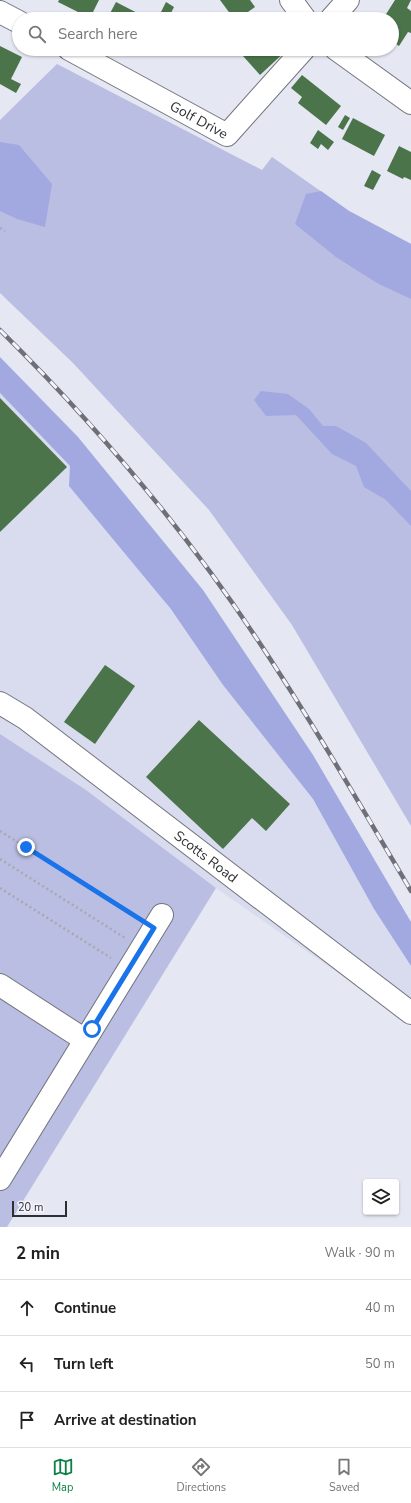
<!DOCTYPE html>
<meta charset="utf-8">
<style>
body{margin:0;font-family:"Nunito Sans",sans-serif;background:#f6f6f6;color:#222}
.controls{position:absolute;right:12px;bottom:12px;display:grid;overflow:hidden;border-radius:4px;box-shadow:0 1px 3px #0004}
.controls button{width:36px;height:36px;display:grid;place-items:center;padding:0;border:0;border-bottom:1px solid #e0e0e0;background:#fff;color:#222;font:20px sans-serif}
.scale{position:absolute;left:12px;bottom:10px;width:55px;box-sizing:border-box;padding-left:4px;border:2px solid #2e2f33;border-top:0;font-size:11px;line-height:14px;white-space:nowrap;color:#2e2f33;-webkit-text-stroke:3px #f3f4fd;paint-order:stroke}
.stop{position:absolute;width:12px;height:12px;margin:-9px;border:3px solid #1a73e8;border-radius:50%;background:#fff}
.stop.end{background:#1a73e8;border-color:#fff;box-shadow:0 1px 4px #0008}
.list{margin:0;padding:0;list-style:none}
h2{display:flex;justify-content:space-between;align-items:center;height:52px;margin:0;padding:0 16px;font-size:17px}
h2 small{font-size:13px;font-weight:400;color:#767676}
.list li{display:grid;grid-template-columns:26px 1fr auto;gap:12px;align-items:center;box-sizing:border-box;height:56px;padding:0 16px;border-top:1px solid #e0e0e0}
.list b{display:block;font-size:15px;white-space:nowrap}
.list em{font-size:13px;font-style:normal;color:#767676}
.icon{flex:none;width:22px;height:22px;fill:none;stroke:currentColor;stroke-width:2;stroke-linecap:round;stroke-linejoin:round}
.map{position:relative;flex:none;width:411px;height:1227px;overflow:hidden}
.search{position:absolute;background:#fff;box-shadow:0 1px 3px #0004;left:12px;right:12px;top:12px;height:44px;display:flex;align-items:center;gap:10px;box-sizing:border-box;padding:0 14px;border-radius:22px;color:#767676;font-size:15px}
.sheet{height:220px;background:#fff}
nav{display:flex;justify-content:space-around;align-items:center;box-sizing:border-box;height:56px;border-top:1px solid #e0e0e0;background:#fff;font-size:11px;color:#767676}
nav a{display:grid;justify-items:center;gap:2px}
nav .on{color:#0b8043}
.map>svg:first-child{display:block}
</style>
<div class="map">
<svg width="411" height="1227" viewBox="0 0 411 1227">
<rect width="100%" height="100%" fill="#e5e7f2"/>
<polygon fill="#d9dcee" points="0,393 70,466 223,685 313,799 374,909 411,966 411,1024 216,888 86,790 0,734"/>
<g fill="#b9bee2">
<polygon points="57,64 262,170 272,157 349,211 411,244 411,826 292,625 209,510 73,363 0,293 0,120"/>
<polygon points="0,734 86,790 216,888 7,1227 0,1227"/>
</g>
<g fill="#a1a9e0">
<polygon points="0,142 19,145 52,184 45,227 17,219 0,211"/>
<polygon points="321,191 349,211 411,244 411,299 377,283 336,257 295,224 306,194"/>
<polygon points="0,357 78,437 203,590 313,755 411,922 411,966 374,909 313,799 223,685 170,608 69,486 70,466 0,393"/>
<polygon points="261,391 288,394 309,409 323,426 336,426 366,443 411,491 411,526 386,500 364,487 356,466 332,454 296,415 266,416 254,400"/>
</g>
<g fill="#4b744a">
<polygon points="59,0 99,0 90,18 58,2"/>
<polygon points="220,0 250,0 255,7 238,19 234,19"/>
<polygon points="395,0 411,0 407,8 411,11 411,33 408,32 399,46 392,41 392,19 383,19"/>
<polygon points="116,2 149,19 107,19"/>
<polygon points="166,2 174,7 168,19 160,19 158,18"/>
<polygon points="0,46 22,57 11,79 21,84 16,93 0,84"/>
<polygon points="250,49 288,49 260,75 243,56"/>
<polygon points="302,75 341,106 326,125 298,103 302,97 291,88"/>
<polygon points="345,115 350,118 343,130 338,127"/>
<polygon points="353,118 385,135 374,156 342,139"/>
<polygon points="318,130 334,142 328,150 321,144 318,149 310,143"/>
<polygon points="399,146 411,152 411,180 404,177 403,179 387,171"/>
<polygon points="372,170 381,175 373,190 364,186"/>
<polygon points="0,398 67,467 0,532"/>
<polygon points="105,665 135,686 95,744 64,722"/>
<polygon points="199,720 290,804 266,831 252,818 223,849 146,777"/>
</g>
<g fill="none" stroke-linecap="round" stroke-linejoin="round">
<defs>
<g id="minor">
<polyline points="291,0 305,19"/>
<polyline points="0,12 19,22"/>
<polyline points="331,19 348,0"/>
<path id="s1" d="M 69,49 L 227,135 L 304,49"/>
<polyline points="336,49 411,103"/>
<path id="s2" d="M 0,703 L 25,718 L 411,1013"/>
<polyline points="0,985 85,1040"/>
<polyline points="0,1179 162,915"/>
</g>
</defs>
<use href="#minor" stroke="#73747e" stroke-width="24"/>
<g stroke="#a7a9b2" stroke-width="2.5" stroke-dasharray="2 3" stroke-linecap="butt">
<polyline points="0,228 5,231"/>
<polyline points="0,831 137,917"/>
<polyline points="0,859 125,938"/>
<polyline points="0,888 111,958"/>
</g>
<use href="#minor" stroke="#fff" stroke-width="22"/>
<defs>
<path id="rail" d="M 0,330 C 97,426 186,531 261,645 C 314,725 362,808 411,891"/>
</defs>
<use href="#rail" stroke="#6f7077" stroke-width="4.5"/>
<use href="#rail" stroke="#f3f4fd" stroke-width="3" stroke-dasharray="9" stroke-linecap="butt"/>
</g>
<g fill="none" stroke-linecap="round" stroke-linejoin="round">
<polyline stroke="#1a73e8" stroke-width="5" points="26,847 154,928 92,1029"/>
</g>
<g text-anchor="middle" stroke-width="4" stroke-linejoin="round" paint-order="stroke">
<g font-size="14" fill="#2e2f33" stroke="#f3f4fd">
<text dy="5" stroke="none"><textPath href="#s1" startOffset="148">Golf Drive</textPath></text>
<text dy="5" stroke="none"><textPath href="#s2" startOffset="257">Scotts Road</textPath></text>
</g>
</g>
</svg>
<div class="controls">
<button><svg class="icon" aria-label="layers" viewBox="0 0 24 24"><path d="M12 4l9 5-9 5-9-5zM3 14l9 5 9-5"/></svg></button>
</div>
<div class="scale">20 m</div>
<div class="stop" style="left:92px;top:1029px"></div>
<div class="stop end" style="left:26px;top:847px"></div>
<div class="search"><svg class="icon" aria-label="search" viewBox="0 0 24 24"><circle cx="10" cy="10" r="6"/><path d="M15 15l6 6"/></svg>Search here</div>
</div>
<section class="sheet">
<h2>2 min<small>Walk · 90 m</small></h2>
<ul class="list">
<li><svg class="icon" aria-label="ahead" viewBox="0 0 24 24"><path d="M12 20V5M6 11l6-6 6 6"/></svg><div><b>Continue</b></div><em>40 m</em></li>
<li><svg class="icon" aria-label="left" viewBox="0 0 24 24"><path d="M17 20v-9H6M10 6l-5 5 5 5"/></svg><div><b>Turn left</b></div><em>50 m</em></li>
<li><svg class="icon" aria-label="arrive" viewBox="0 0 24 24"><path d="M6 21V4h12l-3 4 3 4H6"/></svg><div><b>Arrive at destination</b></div></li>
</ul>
</section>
<nav>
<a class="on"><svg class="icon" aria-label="map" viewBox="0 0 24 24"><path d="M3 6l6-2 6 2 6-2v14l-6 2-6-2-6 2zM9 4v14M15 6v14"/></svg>Map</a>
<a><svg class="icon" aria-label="directions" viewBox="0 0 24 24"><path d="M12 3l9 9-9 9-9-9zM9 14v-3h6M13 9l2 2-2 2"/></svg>Directions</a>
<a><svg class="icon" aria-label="saved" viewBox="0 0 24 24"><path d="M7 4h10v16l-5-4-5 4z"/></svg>Saved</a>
</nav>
